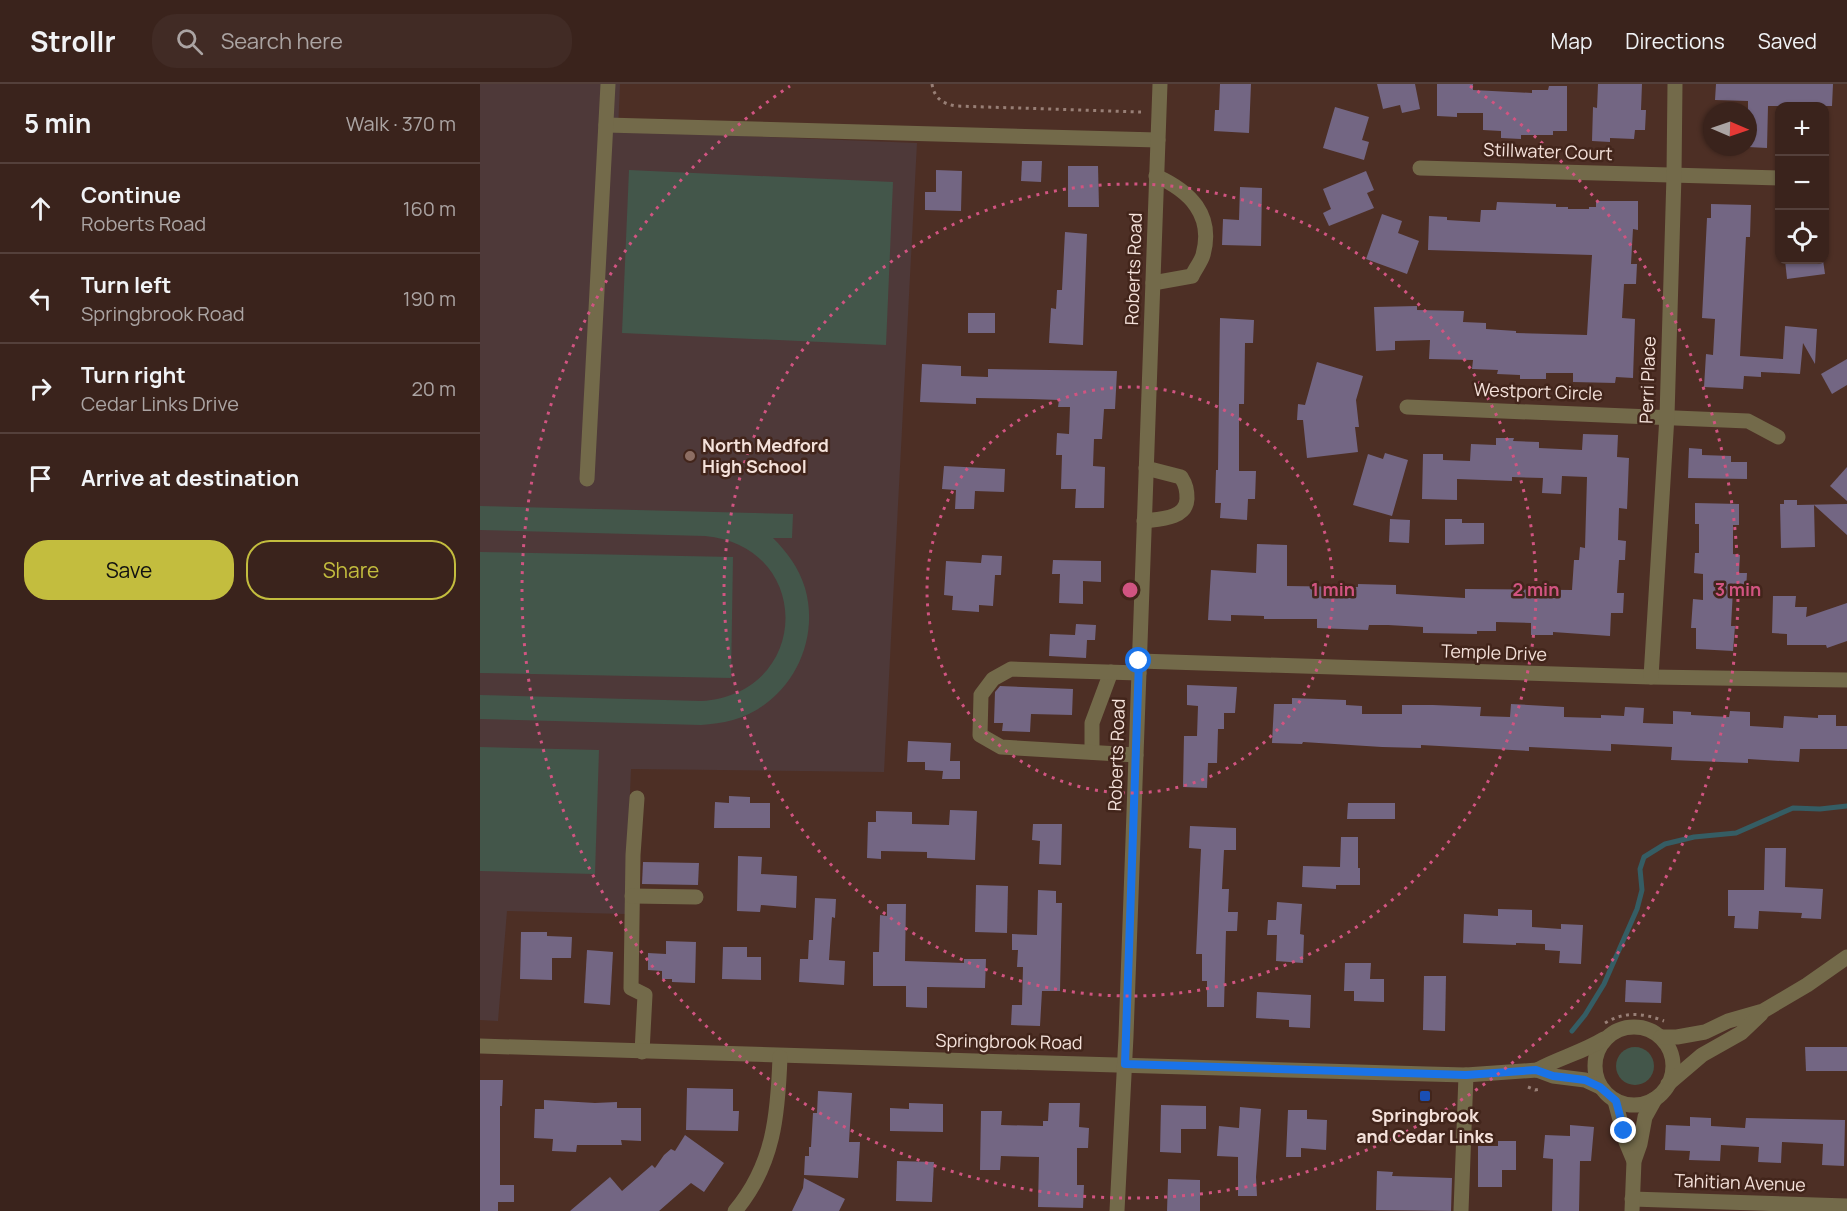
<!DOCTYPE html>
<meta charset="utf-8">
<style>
body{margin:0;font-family:Manrope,sans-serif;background:#412b25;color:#f1f3f6}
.controls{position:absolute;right:18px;top:18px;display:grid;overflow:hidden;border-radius:12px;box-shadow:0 2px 4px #0004}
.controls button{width:54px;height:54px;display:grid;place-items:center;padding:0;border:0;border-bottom:2px solid #54403b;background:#3a231c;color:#f1f3f6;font:30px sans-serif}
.compass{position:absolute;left:1223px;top:18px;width:54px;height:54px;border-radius:50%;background:#3a231c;box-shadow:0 2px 4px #0004;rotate:92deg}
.stop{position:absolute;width:18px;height:18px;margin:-14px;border:4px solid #1a73e8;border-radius:50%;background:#fff}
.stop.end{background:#1a73e8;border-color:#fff;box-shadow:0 2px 6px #0008}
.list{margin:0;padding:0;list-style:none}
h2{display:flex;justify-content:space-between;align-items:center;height:78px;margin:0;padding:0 24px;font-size:26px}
h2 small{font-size:20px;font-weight:400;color:#aba4a3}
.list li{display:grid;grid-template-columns:39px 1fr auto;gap:18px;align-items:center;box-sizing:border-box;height:90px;padding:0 24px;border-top:2px solid #54403b}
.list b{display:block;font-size:22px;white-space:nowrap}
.list p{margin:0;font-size:20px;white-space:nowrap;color:#aba4a3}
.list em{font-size:20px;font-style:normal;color:#aba4a3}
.actions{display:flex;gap:12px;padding:18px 24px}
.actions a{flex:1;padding:14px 0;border:2px solid #c3bd3e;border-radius:24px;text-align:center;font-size:21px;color:#c3bd3e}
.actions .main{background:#c3bd3e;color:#111}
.icon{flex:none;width:33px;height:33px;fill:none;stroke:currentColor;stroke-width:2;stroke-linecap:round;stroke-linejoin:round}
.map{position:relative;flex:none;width:1367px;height:1127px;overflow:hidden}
header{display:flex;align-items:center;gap:36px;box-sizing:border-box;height:84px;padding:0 30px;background:#3a231c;border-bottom:2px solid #54403b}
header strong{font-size:28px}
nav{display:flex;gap:33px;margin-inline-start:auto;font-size:21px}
.search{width:420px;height:54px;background:#412b25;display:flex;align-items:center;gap:15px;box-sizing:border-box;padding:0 21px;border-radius:24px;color:#aba4a3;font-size:22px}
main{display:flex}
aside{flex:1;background:#3a231c}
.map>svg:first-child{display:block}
</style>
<header>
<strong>Strollr</strong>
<div class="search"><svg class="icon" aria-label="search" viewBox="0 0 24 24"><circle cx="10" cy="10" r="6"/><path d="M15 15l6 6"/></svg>Search here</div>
<nav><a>Map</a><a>Directions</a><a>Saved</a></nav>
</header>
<main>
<aside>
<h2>5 min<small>Walk · 370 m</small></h2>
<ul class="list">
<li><svg class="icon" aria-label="ahead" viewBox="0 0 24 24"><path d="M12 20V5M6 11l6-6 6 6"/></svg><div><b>Continue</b><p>Roberts Road</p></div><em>160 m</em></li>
<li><svg class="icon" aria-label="left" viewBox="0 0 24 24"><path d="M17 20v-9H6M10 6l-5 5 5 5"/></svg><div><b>Turn left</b><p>Springbrook Road</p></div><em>190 m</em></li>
<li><svg class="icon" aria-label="right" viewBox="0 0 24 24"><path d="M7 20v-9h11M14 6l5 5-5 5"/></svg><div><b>Turn right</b><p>Cedar Links Drive</p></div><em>20 m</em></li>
<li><svg class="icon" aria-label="arrive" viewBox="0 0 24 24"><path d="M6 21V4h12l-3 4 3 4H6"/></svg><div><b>Arrive at destination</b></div></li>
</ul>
<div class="actions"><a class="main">Save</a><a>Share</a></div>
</aside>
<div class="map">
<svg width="1367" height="1127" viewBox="0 0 1367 1127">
<rect width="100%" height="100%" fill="#4d2f25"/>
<polygon fill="#4e3939" points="0,0 140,0 138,47 437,59 404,688 151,685 145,830 27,827 18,937 0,936"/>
<g fill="#43564a">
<polygon points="149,86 413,98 406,261 142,249"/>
<path d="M 0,422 L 313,430 L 312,454 L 293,454 C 307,468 319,484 325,504 C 341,559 309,620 253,636 C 242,639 232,640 221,641 L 0,635 L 0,611 L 221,617 C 332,610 334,462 225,452 L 0,446 Z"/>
<polygon points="0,468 253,473 251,594 0,589"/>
<polygon points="0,663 119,666 115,790 0,787"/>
<circle cx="1155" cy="982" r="19"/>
</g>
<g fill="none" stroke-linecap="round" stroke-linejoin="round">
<polyline stroke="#355d64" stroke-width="5" points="1092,947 1105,931 1124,900 1157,825 1162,806 1160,785 1164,773 1185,760 1214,753 1256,749 1313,724 1340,725 1367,722"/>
</g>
<g fill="#736683">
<polygon points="740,0 771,0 769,49 734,47 735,26 739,26"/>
<polygon points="897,0 935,0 940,25 922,29 920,21 903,25"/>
<polygon points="957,0 993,0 993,6 1052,9 1052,6 1068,6 1069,2 1087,2 1087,47 1073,47 1073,51 1041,51 1041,55 1021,54 1021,47 1003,46 1003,29 977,29 977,33 957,32"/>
<polygon points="1118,0 1162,0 1161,26 1166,26 1165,46 1155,46 1154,55 1130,54 1130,58 1112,57 1113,23 1117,24"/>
<polygon points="1236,0 1353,0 1352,22 1288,22 1287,64 1268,63 1268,17 1235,16"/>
<polygon points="855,23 889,33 882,56 889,58 884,76 843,64"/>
<polygon points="542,77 562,77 561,98 541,97"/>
<polygon points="588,82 618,82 619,123 588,123"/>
<polygon points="456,86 482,87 481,127 445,126 445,108 456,108"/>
<polygon points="886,87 894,106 887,109 894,124 849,142 843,129 851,125 843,105"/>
<polygon points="760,103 782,104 781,162 742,161 743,135 759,136"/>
<polygon points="1116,117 1158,117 1158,146 1153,145 1151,180 1157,180 1156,200 1144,200 1142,234 1155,235 1153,294 1136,293 1135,299 1093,298 1093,289 1066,289 1066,295 1040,295 1040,291 1017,290 1018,286 992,285 993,276 949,275 950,256 915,257 915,266 896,267 894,223 937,222 937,226 984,227 983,238 1006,239 1006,245 1036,247 1036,249 1107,251 1112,171 948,166 949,132 967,133 967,136 1000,138 1001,126 1016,126 1017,118 1076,120 1076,123 1088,123 1088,125 1109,125 1109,123 1116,123"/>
<polygon points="1231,120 1271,121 1270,153 1266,153 1260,272 1303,275 1305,242 1337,245 1335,280 1323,259 1320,290 1281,288 1281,293 1264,292 1263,305 1224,303 1226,270 1233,271 1235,235 1222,234 1227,134 1231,134"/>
<polygon points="902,130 922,137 918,149 939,157 927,190 886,175"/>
<polygon points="585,148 607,150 603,261 569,259 571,224 576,225 577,206 582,206"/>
<polygon points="1305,176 1343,176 1345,190 1307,195"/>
<rect x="488" y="229" width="27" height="20"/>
<polygon points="740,234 774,236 773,259 765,259 764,320 759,320 759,387 776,387 775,415 768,415 767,436 740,434 741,419 735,419 736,386 738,386"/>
<polygon points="1367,275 1367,301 1352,310 1341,290"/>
<polygon points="837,278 883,292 876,316 879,343 875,343 878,368 827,374 823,336 817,336 818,320 825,321"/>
<polygon points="442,280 481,282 481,292 508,293 508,285 637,287 635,325 624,325 622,355 614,355 613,382 625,383 624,424 595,424 596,405 581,405 582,371 576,371 577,349 589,350 590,323 578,323 579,316 551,315 496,314 496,320 440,318"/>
<polygon points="1103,350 1138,351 1137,373 1149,374 1147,425 1139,424 1138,456 1146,457 1145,476 1139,476 1137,509 1144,509 1143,529 1131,529 1130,552 1073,548 1073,551 1051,551 1051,539 1016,538 1016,547 997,547 997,550 943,549 943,543 908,541 889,541 888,546 837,544 837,535 784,535 784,532 751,531 751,537 728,536 731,486 776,489 777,460 807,461 807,502 878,503 878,500 916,501 916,510 985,514 985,505 1092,506 1094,476 1099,476 1100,463 1105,464 1107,393 1082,392 1081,410 1062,409 1063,394 1032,393 1032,397 977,395 977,416 942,415 943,370 963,370 963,376 990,377 991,360 1016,361 1016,354 1034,354 1033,357 1059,358 1059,364 1102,366"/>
<polygon points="1209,364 1222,365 1222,371 1251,372 1251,378 1267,378 1267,395 1208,394"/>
<polygon points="905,369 928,376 912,432 873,421 888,370 903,375"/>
<polygon points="464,382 525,385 524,408 495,407 494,425 475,425 476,406 462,405"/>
<polygon points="1367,383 1367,417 1350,402"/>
<polygon points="1304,416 1317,416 1317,421 1367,420 1367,451 1334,421 1335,463 1301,464 1300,420 1304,420"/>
<polygon points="1215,419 1259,420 1259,441 1253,441 1253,470 1260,471 1259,489 1267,489 1266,507 1253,506 1251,542 1255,542 1253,567 1216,565 1216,544 1211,544 1213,515 1223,516 1223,490 1214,489 1215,469 1219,469 1219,440 1215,440"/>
<polygon points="910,435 930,436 929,459 909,458"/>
<polygon points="965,435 982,435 982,439 1004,439 1004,460 965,461"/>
<polygon points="502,471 522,472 521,491 515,491 513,522 499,521 499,528 472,526 473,512 464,511 466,477 501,479"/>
<polygon points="573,476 621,477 621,498 603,497 603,520 579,519 580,490 572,490"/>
<polygon points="1293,512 1316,512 1315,523 1327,523 1326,533 1367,519 1367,557 1347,564 1346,561 1307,561 1307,550 1292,549"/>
<polygon points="596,540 616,541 615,556 607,556 606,574 569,572 570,550 595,551"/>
<polygon points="707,601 757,603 755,629 744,629 744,645 738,645 737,679 728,679 727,704 703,703 704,652 717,652 718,622 707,621"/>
<polygon points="520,602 593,605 592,631 551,630 550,648 522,647 523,639 514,639 515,608"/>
<polygon points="812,614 866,616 866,621 882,622 882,630 922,630 922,621 953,621 1001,623 1000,632 1030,633 1031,620 1084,623 1084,633 1121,634 1121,631 1144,632 1145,623 1164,624 1163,639 1193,640 1193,627 1211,628 1211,631 1249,633 1250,627 1270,628 1270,642 1303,644 1304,632 1338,634 1338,631 1356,631 1356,642 1367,642 1367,665 1320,665 1319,678 1268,675 1268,679 1191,676 1192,663 1131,660 1131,667 1049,663 1049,667 941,661 941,664 902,663 823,658 822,660 792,659 794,620 812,620"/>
<polygon points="428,657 471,659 470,677 480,677 480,695 462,695 463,687 445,686 445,678 427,678"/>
<polygon points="249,712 270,713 270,719 290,719 290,744 234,744 235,718 249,719"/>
<polygon points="868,719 915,719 915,735 867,735"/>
<polygon points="470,726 497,727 495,776 447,774 447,768 401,767 401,775 387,774 388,738 396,738 396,727 432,728 432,740 469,741"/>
<polygon points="553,740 582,740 581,781 559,780 560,757 552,756"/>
<polygon points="710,742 756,744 756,766 744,766 742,805 749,805 748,828 758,828 757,847 746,847 744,923 727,923 727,897 722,897 722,870 716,870 721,765 709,764"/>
<polygon points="861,753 878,753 878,784 880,784 880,801 856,801 856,805 822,803 823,782 860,783"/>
<polygon points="1285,764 1306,764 1305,803 1343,805 1341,835 1321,834 1322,829 1279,827 1278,845 1254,844 1255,832 1248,832 1248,806 1284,806"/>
<polygon points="258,772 282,773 281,790 317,792 316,824 281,821 280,828 257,827"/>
<polygon points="163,778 219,779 218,801 162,800"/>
<polygon points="496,801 528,802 527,849 495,848"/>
<polygon points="558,806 576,807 576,819 582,819 580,907 562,907 560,942 531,941 532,921 542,921 543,883 537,883 538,866 532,866 532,850 557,851"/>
<polygon points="335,814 356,815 355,834 352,833 349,876 365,877 364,901 319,898 320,875 328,875 329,856 333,856"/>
<polygon points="797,818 822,820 820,850 824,851 823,879 796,877 797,851 787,851 788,836 796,836"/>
<polygon points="407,820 426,820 425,877 484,879 484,875 506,875 505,904 447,903 447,924 426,923 426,902 393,902 393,868 399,868 400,831 407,832"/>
<polygon points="1018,825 1052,826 1052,843 1081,845 1081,840 1103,841 1101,880 1079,879 1080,867 1065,866 1065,860 1036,859 1036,861 983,859 984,830 1018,832"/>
<polygon points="41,848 67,848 67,852 92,853 91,874 72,874 72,896 40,895"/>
<polygon points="186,857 216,858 215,899 192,898 192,895 182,895 182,887 168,886 168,869 186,870"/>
<polygon points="243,863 267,863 267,873 281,873 281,896 242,895"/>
<polygon points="107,866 133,868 130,921 104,919"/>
<polygon points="865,879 891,879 890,895 904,895 904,918 874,917 874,907 864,907"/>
<polygon points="944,892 966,892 965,947 943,946"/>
<polygon points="1146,896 1182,898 1181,919 1145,918"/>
<polygon points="777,908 831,911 830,944 809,943 809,936 776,934"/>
<polygon points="1325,963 1367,963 1367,987 1326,987"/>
<polygon points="0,996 23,996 22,1022 20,1022 20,1101 34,1101 34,1118 18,1118 18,1127 0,1127"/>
<polygon points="207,1004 253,1005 253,1027 259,1027 258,1047 206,1046"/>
<polygon points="338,1007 372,1009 369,1058 380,1058 378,1094 324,1091 325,1072 329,1072 329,1063 331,1063 333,1029 337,1029"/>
<polygon points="64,1016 115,1019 137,1018 137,1024 161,1024 161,1057 141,1056 142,1061 97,1061 96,1068 72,1067 73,1055 54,1054 55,1025 64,1025"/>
<polygon points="429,1019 463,1020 463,1048 410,1047 410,1024 429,1025"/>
<polygon points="569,1019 600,1019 599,1043 609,1044 608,1064 597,1064 597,1101 604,1101 603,1124 558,1123 559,1073 521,1072 520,1086 500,1086 501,1027 522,1027 521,1041 563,1042 563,1037 568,1037"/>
<polygon points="681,1021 726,1022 726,1045 701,1045 701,1069 680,1068"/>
<polygon points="760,1023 781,1025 776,1093 777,1112 758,1112 758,1073 737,1072 739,1042 759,1044"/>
<polygon points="808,1026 827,1026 827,1035 847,1036 846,1066 821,1064 821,1073 806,1073"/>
<polygon points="1210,1033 1231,1034 1231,1042 1265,1044 1266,1034 1365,1036 1364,1082 1342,1081 1343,1060 1302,1058 1301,1079 1278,1078 1279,1063 1241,1061 1240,1077 1209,1076 1210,1067 1185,1066 1186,1041 1210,1042"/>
<polygon points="1090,1041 1114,1043 1111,1077 1100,1077 1099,1127 1072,1127 1073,1075 1063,1074 1065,1051 1090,1052"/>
<polygon points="205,1051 244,1079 224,1108 211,1099 179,1127 90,1127 130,1093 142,1107 172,1081 175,1084 184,1071 191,1065 195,1067"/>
<polygon points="1018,1057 1036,1057 1036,1086 1022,1086 1022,1103 998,1103 998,1062 1018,1062"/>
<polygon points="417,1077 454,1078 452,1118 416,1117"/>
<polygon points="897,1087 913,1088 912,1092 972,1094 971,1127 896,1126"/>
<polygon points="324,1094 365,1115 359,1127 312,1127 323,1104"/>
<polygon points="688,1095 720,1096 720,1127 687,1127"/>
</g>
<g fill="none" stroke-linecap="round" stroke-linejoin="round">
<g stroke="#987f76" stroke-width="3" stroke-dasharray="3 4.5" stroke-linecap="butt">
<path d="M 452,0 C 454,14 463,20 476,22 L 661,28"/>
<path d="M 1125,939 C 1145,927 1163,929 1184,937"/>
<polyline points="1048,1003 1055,1006 1062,1005"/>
</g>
<g stroke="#736a4a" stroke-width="15">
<polyline points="126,41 678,56"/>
<polyline points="940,84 1300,94"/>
<path d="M 673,199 L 712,192 C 715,185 721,178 723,171 C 734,131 710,107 676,92"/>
<polyline points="927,323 1268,337 1298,353"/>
<polyline points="107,395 128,0"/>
<path d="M 664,437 C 679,435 706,435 707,415 C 707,406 706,401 701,393 L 666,384"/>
<polyline points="659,577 1171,593 1367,596"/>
<polyline points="1171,593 1187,332 1194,91 1195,0"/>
<polyline points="612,668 612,639 631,588"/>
<polyline points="656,671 521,663 500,651 501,611 513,595 531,585 659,589"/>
<polyline points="157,714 153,771 151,904 165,911 162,968"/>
<polyline points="152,812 216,813"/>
<circle cx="1154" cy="982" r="39"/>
<polyline points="1181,953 1197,953 1225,948 1248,937 1283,927 1327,901 1367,873"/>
<path d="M 0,962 C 316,973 632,980 948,990 L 986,991 L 1057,986 L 1073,992 L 1105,996 L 1120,1003"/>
<path d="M 1057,986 C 1079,974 1103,968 1124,955"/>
<polyline points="1188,1000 1222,971 1261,949 1281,930"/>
<polyline points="1135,1017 1146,1058 1154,1077"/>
<polyline points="1152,1115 1367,1122"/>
<path d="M 255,1127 C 294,1081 298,1030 300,973"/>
<polyline points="637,1127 646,952 680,0"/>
<polyline points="981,1127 986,991"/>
<polyline points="1152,1127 1154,1077 1160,1060 1165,1033 1175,1015"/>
</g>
</g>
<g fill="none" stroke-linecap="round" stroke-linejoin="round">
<polyline stroke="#1a73e8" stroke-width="8" points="659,577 645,980 986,991 1056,986 1073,992 1105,996 1120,1003 1136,1017 1144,1047"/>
</g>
<g fill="none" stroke="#d15481" stroke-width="3" stroke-dasharray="3 6">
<circle cx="650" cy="506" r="203"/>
<circle cx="650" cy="506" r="406"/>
<path d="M990 2A608 608 0 1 1 310 2"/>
</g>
<circle fill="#8d6e63" stroke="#42251b" stroke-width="2" cx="210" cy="372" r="6"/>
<rect fill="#1a4fb4" stroke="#42251b" stroke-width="2" x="939" y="1006" width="12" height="12" rx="3"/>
<g text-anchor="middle" stroke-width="5" stroke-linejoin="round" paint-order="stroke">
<g font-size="18" fill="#f4e1da" stroke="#42251b">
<text transform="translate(1068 68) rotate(2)" y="6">Stillwater Court</text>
<text transform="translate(654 185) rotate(-88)" y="6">Roberts Road</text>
<text transform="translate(1168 296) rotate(-88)" y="6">Perri Place</text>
<text transform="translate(1058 308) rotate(2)" y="6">Westport Circle</text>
<text transform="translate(1014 569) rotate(2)" y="6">Temple Drive</text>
<text transform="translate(637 671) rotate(-88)" y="6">Roberts Road</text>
<text transform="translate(529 958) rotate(1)" y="6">Springbrook Road</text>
<text transform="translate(1260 1099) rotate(2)" y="6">Tahitian Avenue</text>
</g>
<g font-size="18" font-weight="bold" fill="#f4e1da" stroke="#42251b" text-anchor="start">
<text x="222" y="368">North Medford<tspan x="222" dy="21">High School</tspan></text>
<text x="945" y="1038" text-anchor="middle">Springbrook<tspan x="945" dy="21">and Cedar Links</tspan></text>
</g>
</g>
<circle cx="650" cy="506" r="9" fill="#d15481" stroke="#42251b" stroke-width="3"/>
<g font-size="18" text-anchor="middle" font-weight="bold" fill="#d15481" stroke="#42251b" stroke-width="5" stroke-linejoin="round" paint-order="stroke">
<text x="853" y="512">1 min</text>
<text x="1056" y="512">2 min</text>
<text x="1258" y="512">3 min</text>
</g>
</svg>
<div class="controls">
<button>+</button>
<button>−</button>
<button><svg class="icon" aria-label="locate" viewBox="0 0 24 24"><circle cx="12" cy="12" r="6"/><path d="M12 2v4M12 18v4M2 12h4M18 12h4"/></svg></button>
</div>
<svg class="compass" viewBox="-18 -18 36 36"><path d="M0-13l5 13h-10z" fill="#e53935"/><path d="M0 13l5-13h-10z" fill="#aba4a3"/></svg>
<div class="stop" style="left:659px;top:577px"></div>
<div class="stop end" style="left:1144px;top:1047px"></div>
</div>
</main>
